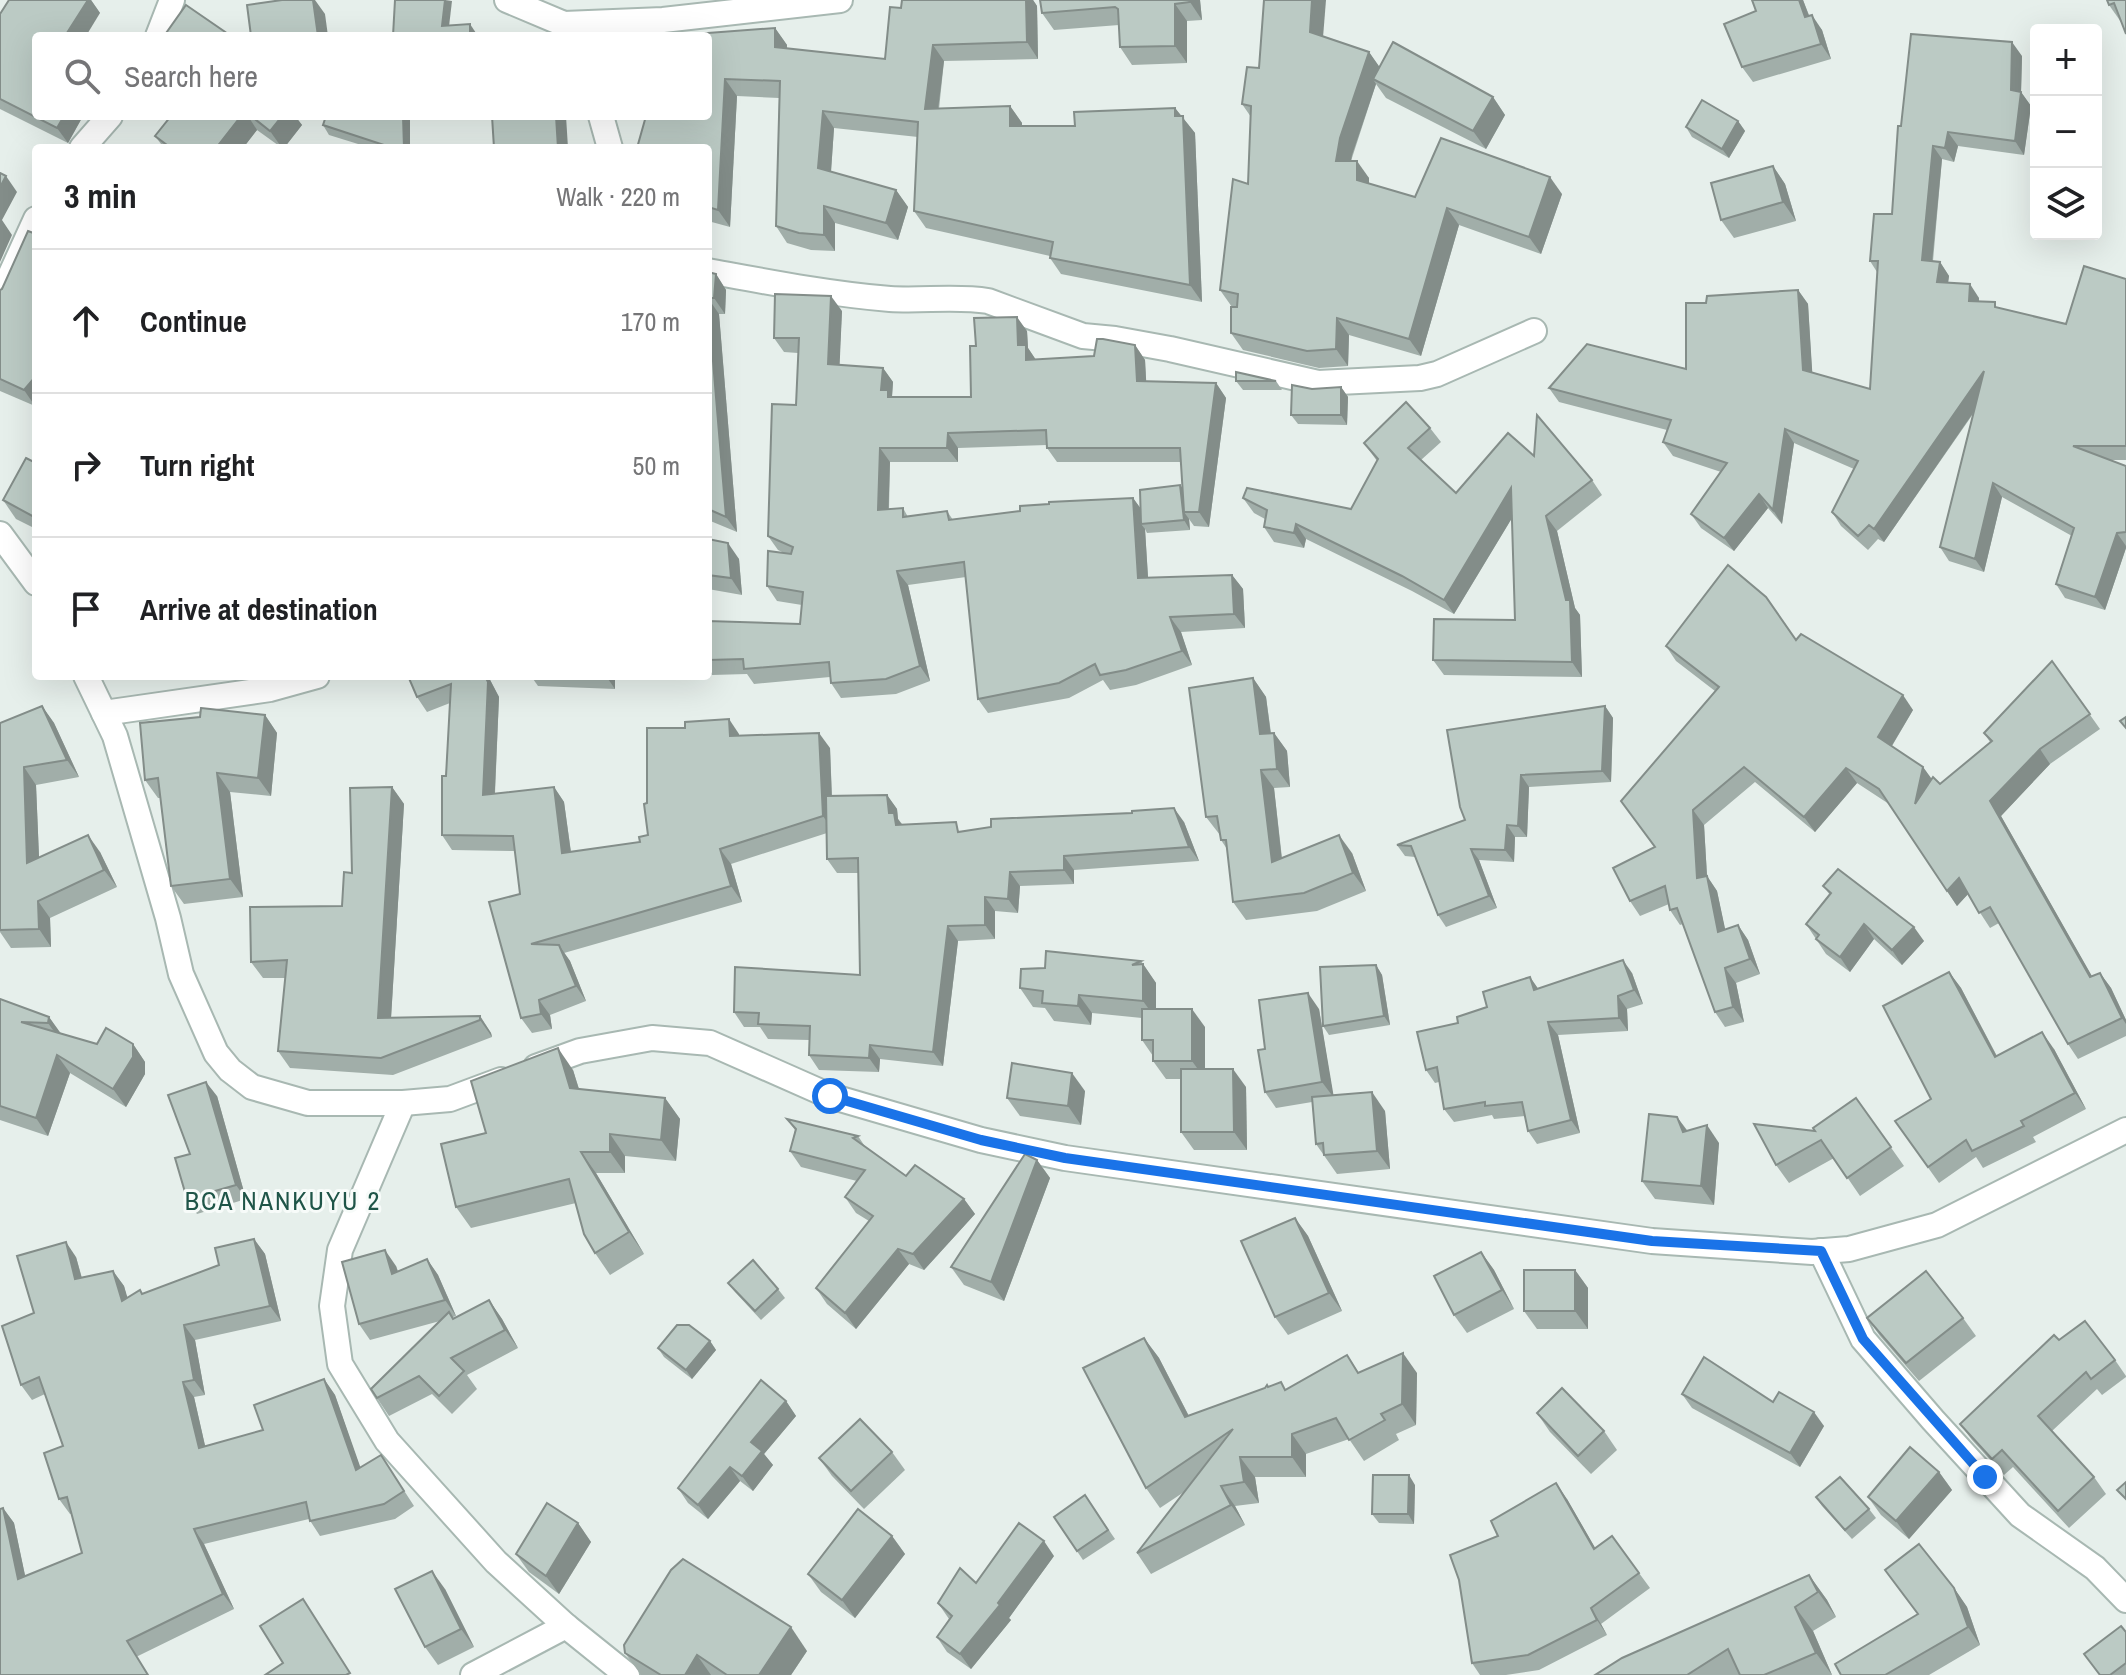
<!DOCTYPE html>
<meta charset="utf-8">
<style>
body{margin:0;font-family:"Archivo Narrow",sans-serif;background:#f2f2f2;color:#202124}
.controls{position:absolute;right:24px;top:24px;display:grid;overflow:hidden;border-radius:8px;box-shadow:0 8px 32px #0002}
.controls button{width:72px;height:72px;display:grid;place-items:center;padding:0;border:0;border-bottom:2px solid #e0e0e0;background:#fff;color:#202124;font:40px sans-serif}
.stop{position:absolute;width:24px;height:24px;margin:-18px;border:6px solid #1a73e8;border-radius:50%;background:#fff}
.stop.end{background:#1a73e8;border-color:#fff;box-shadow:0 2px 8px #0008}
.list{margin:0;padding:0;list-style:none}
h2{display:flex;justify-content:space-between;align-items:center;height:104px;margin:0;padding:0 32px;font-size:34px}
h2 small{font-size:26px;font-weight:400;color:#757577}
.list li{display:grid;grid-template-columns:52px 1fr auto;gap:24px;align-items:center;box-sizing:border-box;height:144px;padding:0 32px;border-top:2px solid #e0e0e0}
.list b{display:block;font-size:30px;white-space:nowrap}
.list em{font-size:26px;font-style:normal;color:#757577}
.icon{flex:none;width:44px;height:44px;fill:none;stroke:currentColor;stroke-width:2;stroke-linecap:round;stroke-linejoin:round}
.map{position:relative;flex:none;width:2126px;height:1675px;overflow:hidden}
.search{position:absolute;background:#fff;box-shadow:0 8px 32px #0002;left:32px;top:32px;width:680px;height:88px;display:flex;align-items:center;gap:20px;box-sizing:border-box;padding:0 28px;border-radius:8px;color:#757577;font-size:30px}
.panel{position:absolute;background:#fff;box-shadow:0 8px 32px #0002;left:32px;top:144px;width:680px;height:536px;border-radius:8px}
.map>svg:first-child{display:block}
</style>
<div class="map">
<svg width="2126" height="1675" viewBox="0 0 2126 1675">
<rect width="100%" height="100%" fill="#e6efeb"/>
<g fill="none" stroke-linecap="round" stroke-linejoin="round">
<defs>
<g id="minor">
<polyline points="507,0 564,24 663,20 840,0"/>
<polyline points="158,36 172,0"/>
<polyline points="601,116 610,148"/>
<polyline points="82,148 110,116"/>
<path d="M 708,271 C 768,282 829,294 890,299 C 923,301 956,296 988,301 L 1083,336 L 1115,339 L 1170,349 L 1318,383 L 1420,378 L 1437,374 L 1534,331"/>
<polyline points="0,298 36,219"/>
<polyline points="0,534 36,583"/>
<polyline points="86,676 115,736 168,918 181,974 216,1053 230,1070 252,1087 308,1103 403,1103 450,1099 501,1080"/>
<polyline points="104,713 270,689 317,676"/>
<polyline points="536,1067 580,1051 652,1038 710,1043 830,1096 981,1140 1065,1158 1652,1241 1812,1252 1849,1249 1937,1225 2126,1130"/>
<polyline points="403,1103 340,1250 332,1306 340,1364 387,1441 496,1562 566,1626 627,1675"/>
<polyline points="1821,1251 1863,1339 1933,1420 2020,1515 2095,1568 2126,1600"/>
<polyline points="473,1675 566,1626"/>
</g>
</defs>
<use href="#minor" stroke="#a8b8b2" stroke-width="28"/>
<use href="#minor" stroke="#fff" stroke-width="24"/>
</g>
<g fill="#a1aea9" fill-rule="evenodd">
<polygon points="9,0 91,0 100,13 36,36 83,116 68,143 0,109 0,14"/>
<polygon points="902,0 1033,0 1037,6 1038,59 944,61 939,109 1010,106 1022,123 1022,126 1075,126 1175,108 1195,133 1202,302 1061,274 1050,258 1050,256 926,228 914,211 918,137 834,128 831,172 896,190 908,207 898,240 835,223 835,251 811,250 787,243 776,226 779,98 737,96 730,227 708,221 708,36 775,28 787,45 787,49 885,59 901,8"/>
<polygon points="1040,0 1200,0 1202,20 1187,21 1187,63 1132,65 1120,47 1119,25 1054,30 1042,13"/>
<polygon points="1752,0 1803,0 1809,15 1822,30 1831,59 1753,82 1742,67 1756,11"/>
<polygon points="2126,0 2122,22 2121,22 2109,5"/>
<polygon points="1323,37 1369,52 1379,67 1493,97 1505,115 1486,149 1386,98 1376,84 1351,161 1369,178 1369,184 1415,197 1562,194 1541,254 1459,225 1421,356 1349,335 1348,366 1319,368 1243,350 1231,333 1232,307 1220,290 1248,184 1251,117 1242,104 1259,68"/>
<polygon points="2022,56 2021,92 2031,106 2024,155 1958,146 1954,162 1942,159 1933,261 1940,262 1949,276 1948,283 1979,298 1979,301 1999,308 2066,324 2126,279 2126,460 2111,460 2126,466 2126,548 2105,610 2065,598 2056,584 2072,536 2002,497 1984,572 1949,561 1940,547 1973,414 1884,542 1878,539 1868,550 1841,526 1832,512 1854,469 1794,443 1782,524 1768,508 1734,551 1701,528 1691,514 1721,472 1673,456 1663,442 1667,430 1559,402 1549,388 1686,369 1706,303 1798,290 1808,304 1812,373 1870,389 1877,272 1870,261 1892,214 1901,126"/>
<polygon points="171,116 295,116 302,125 284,148 282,148 257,130 243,148 164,148 155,136"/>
<polygon points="410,120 410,148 371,148 329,135 323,125"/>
<polygon points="1738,121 1745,131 1729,158 1692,137 1686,127"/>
<polygon points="1773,166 1785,184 1796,221 1734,238 1721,220"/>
<polygon points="36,234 36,406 35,406 0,391 0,290"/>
<polygon points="708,272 716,274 726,290 725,314 719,314 737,532 708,520"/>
<path d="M 842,311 L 839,365 L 883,368 L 893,382 L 892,397 L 971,397 L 976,346 L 1027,331 L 1028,348 L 1036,360 L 1094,356 L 1135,345 L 1145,360 L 1146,381 L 1216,383 L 1226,398 L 1209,527 L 1194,526 L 1189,519 L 1190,530 L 1147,533 L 1145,529 L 1148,578 L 1232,575 L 1243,589 L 1245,628 L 1181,632 L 1192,665 L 1136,685 L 1110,690 L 1103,680 L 1069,698 L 988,713 L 978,699 L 966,577 L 908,585 L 930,681 L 896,694 L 841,698 L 831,683 L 830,677 L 754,684 L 747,674 L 712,675 L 708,670 L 708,660 L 800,624 L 802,605 L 777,601 L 767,586 L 786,554 L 778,550 L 768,536 L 796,405 L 798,353 L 784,352 L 774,338 ZM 1047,445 L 1047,448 L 1057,462 L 1181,462 L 1183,488 L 1180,485 L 1140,508 L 1133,498 L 1049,504 L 1020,511 L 953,520 L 947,511 L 908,517 L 903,508 L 889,509 L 890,462 L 958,462 L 958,448 Z"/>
<polygon points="1236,381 1276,381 1282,390 1243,390"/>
<polygon points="1341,387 1348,397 1347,425 1298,424 1291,415 1312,389"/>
<polygon points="1430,428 1441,442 1421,460 1456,493 1534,456 1592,480 1602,495 1557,531 1575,608 1580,615 1582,677 1444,675 1433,660 1515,620 1512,518 1454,614 1412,591 1306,539 1304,548 1274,542 1264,527 1265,519 1254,513 1243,498 1351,509 1377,461 1364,443"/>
<polygon points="36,463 36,529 16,519 3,500"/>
<polygon points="708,539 739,559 742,595 708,589"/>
<polygon points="1796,640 1913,710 1892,746 1923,767 1931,779 1940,784 1990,742 1984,733 2052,661 2100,729 2050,764 2001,816 2092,977 2100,973 2111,988 2126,1020 2126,1036 2078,1059 2068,1044 1999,923 1990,928 1968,894 1957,906 1889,804 1857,783 1815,832 1755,782 1704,825 1707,876 1717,891 1725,930 1738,925 1748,940 1760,974 1736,983 1744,1022 1725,1027 1715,1012 1683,924 1680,925 1670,910 1669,904 1640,916 1630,901 1655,847 1715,691 1676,661 1666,646"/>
<polygon points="408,676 488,676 499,697 495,794 554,787 564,802 571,852 640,842 648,835 647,803 739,734 739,736 830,748 832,796 887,795 897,809 898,819 903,825 963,832 1184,822 1199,861 1074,870 1074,884 1020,886 1018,913 995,911 995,939 958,941 943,1066 880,1059 879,1072 819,1070 809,1055 809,1040 768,1039 760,1027 744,1027 734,1012 860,975 858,873 837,873 827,859 827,833 731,864 742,902 564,953 570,961 586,1001 550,1015 552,1029 532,1033 521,1018 520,894 515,851 452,850 442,835 450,703 427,712 417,697"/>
<polygon points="531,676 615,676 615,689 538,686"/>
<polygon points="1253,678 1266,697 1271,733 1274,733 1287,751 1290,787 1274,788 1282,858 1352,853 1366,891 1317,911 1246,920 1233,902 1227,849 1221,840 1220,835 1206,817"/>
<polygon points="42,706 54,723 79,777 36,785 39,858 100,852 117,887 50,918 51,947 11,948 0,932 0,723"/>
<polygon points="1605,706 1613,718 1611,782 1529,787 1527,837 1515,837 1514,862 1479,860 1497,908 1446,927 1438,915 1415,857 1405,856 1397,845 1465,820"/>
<polygon points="265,715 277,733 271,796 230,792 243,897 184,904 171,886 160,798 158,798 145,780"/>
<polygon points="392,787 404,804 391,1018 480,1016 491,1033 492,1037 393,1075 290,1068 278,1051 285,978 263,978 251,962 342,906 352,873"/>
<polygon points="1823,886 1924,941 1902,965 1874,939 1850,972 1826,954 1806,924 1830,895"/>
<polygon points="1141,961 1156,983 1156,1009 1205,1027 1205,1069 1246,1087 1247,1150 1194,1150 1181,1132 1181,1079 1166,1079 1153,1061 1153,1056 1142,1040 1142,1018 1092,1013 1091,1025 1054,1021 1045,1008 1033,1007 1020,988 1045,968"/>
<polygon points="1376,965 1382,975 1390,1025 1329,1035 1323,1026"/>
<polygon points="1949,972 1961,988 1997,1056 2054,1049 2086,1109 2033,1137 2036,1142 1983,1168 1976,1157 1939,1183 1895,1121 1931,1099"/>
<polygon points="1632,973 1643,1004 1627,1009 1628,1031 1558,1035 1580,1133 1537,1144 1528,1131 1525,1116 1494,1119 1492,1115 1454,1122 1444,1109 1439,1082 1435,1083 1426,1070 1458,1023 1487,1007 1530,977 1538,989"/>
<polygon points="0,999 49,1017 60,1033 97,1044 133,1044 145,1062 145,1074 126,1107 70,1073 48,1136 0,1120"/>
<polygon points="1319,1009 1333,1096 1385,1111 1390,1169 1337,1174 1316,1144 1312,1102 1276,1108 1265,1092 1265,1049"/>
<polygon points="573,1070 579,1089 665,1098 680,1119 676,1161 625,1156 625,1173 596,1173 644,1254 610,1275 595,1253 576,1203 471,1228 456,1207 486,1133"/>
<polygon points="1085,1091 1081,1125 1020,1116 1007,1098"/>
<polygon points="217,1096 246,1199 197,1214 187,1199 190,1154"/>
<polygon points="1856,1098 1904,1166 1860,1196 1834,1158 1789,1183 1776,1165 1815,1131"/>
<polygon points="1677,1117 1687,1130 1719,1143 1714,1205 1655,1199 1642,1181"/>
<polygon points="787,1119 858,1136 866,1148 906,1176 964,1199 975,1214 924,1270 909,1264 856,1329 827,1304 816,1288 869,1221 856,1213 845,1197 857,1181 801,1167 790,1151 795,1130"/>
<polygon points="1037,1160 1050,1178 1004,1301 964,1285 951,1267"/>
<polygon points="1295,1218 1308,1236 1342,1311 1288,1335 1275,1317"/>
<polygon points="254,1239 265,1254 281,1321 195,1340 205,1395 194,1397 205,1446 263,1430 324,1379 335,1395 360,1468 381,1455 414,1506 395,1519 320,1536 309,1519 204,1544 234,1609 138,1656 0,1675 3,1508 14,1523 25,1576 82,1553 72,1514 70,1514 59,1499 63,1446 45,1394 32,1400 21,1385 34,1313 76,1257 82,1278 113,1271 124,1286 127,1298 143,1294 219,1265"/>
<polygon points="1481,1252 1494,1270 1514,1309 1467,1333 1454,1315"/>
<polygon points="427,1259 438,1275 456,1316 453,1317 454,1319 489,1300 502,1319 518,1348 467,1375 477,1389 452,1414 432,1394 389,1416 377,1398 440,1321 370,1340 359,1324 396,1266 398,1271"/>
<polygon points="1575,1270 1588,1288 1588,1329 1537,1329 1524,1311"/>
<polygon points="728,1283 778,1289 785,1298 761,1320 735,1292"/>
<polygon points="1867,1318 1963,1318 1976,1336 1919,1381 1880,1336"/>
<polygon points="1144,1338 1159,1358 1189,1416 1269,1387 1286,1390 1347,1355 1359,1373 1417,1373 1416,1425 1396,1434 1399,1440 1364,1461 1349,1439 1306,1454 1306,1477 1255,1477 1259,1503 1235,1506 1245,1525 1151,1574 1137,1553 1184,1492 1160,1508 1146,1488"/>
<polygon points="2059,1340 2115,1360 2126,1376 2126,1377 2102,1395 2097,1389 2052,1431 2094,1477 2106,1494 2069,1528 2013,1467 2004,1475 1972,1440 1960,1424"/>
<polygon points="710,1341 716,1350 692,1379 664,1357 658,1348"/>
<polygon points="1682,1394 1773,1402 1824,1426 1800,1467 1692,1408"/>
<polygon points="786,1401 796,1416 764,1454 773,1465 753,1491 740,1481 708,1519 688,1503 678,1488"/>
<polygon points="1537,1413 1604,1431 1617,1450 1591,1474 1550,1432"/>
<polygon points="892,1452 905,1470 864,1509 832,1476 819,1458"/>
<polygon points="1939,1472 1952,1490 1909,1539 1881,1515 1868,1497"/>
<polygon points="1415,1485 1414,1524 1379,1523 1372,1514"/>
<polygon points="1085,1495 1115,1539 1083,1560 1054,1517"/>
<polygon points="1816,1497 1869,1509 1876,1518 1852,1539 1822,1506"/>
<polygon points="1567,1499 1595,1548 1639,1573 1650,1588 1601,1624 1607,1635 1539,1670 1506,1675 1480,1675 1472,1663 1498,1536"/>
<polygon points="578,1523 591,1542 559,1594 529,1572 516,1554"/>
<polygon points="892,1536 905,1554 855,1618 821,1592 808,1574"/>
<polygon points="1054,1556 1009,1618 1011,1620 971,1669 947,1652 937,1637 949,1619 938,1603 976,1583"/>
<polygon points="1885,1570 1954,1588 1967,1607 1980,1645 1929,1675 1841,1675 1918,1614"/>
<polygon points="1809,1575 1827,1600 1836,1617 1813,1631 1832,1675 1595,1675"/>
<polygon points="445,1589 474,1647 438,1665 425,1647"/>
<polygon points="2126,1632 2126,1675 2099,1675"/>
<polygon points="807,1651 791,1675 641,1675 625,1653"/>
</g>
<g fill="#838d89">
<polygon points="88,0 91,0 100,13 86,36 65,36"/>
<polygon points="313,0 315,0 325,14 328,36 318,36"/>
<polygon points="445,0 452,1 448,35 442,26"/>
<polygon points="1026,0 1033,0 1037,6 1038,59 1027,42"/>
<polygon points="1189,0 1200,0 1202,20 1190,2"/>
<polygon points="1312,0 1326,0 1322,50 1310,32"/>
<polygon points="1799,0 1803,0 1815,32 1805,17"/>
<polygon points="1175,4 1187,21 1187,63 1175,46"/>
<polygon points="1812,15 1822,30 1831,59 1821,44"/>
<polygon points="470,24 476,33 476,36 470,36"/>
<polygon points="775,28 787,45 786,64 775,47"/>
<polygon points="2012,42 2022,56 2021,93 2021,92 2031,106 2024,155 2015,141 2011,90"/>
<polygon points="933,45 944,61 936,126 925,109"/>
<polygon points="1369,52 1381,69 1373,79 1376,84 1352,155 1348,178 1336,161 1340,138"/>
<polygon points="725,79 737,96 730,227 718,210"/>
<polygon points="1493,97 1505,115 1486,149 1473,131"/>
<polygon points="1010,106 1022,123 1022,143 1010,126"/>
<polygon points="1175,108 1195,133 1202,302 1190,285"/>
<polygon points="823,111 834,128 830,185 818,168"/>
<polygon points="64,116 83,116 68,143 57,128"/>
<polygon points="241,116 248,116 257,130 243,148 216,148"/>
<polygon points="282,116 295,116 302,125 284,148 282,148 270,131"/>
<polygon points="403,116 407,116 410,120 410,148 404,148"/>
<polygon points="556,116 566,116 568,148 558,148"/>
<polygon points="1738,121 1745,131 1729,158 1722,149"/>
<polygon points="1948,132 1958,146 1954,162 1945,148"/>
<polygon points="1933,146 1942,159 1931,273 1922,260"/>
<polygon points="1357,161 1369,178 1369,198 1357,180"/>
<polygon points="1773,166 1785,184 1796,221 1783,202"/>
<polygon points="6,176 17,192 2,220 12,235 0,262 0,187"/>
<polygon points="1550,177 1562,194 1541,254 1529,237"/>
<polygon points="896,190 908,207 898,240 886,223"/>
<polygon points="824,206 835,223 835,251 824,235"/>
<polygon points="1447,208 1459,225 1421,356 1409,339"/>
<polygon points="1940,262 1949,276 1946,296 1937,282"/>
<polygon points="716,274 726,290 725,314 714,298"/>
<polygon points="1970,284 1979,298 1978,315 1969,301"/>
<polygon points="1798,290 1808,304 1813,384 1803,370"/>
<polygon points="831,296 842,311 839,379 828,364"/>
<polygon points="708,298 719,314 737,532 726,517"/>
<polygon points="1017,317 1027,331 1028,348 1036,360 1026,360 1018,345"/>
<polygon points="1337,318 1349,335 1348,366 1336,349"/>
<polygon points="1135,345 1145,360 1147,396 1137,381"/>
<polygon points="883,368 893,382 892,396 898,405 898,411 881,390"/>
<polygon points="1984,371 1993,384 1884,542 1874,529"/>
<polygon points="36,376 36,406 35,406 24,390"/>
<polygon points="1216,383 1226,398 1209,527 1199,512"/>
<polygon points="1341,387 1348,397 1347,425 1341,415"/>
<polygon points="1785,429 1794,443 1782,524 1773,510"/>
<polygon points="948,433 958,448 958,462 947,448"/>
<polygon points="880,448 890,462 888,524 878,510"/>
<polygon points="1993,483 2002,497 1984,572 1975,559"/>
<polygon points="1180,485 1187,494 1184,512 1189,519 1190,530 1184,520"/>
<polygon points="1511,488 1521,503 1454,614 1444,600"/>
<polygon points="1759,494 1768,508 1734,551 1724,538"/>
<polygon points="1133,498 1144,513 1141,524 1145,529 1149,593 1138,578"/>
<polygon points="1546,516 1557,531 1575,608 1580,615 1582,677 1572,662 1566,600"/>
<polygon points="1296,524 1306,539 1304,548 1294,533"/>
<polygon points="2117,533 2126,546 2126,548 2105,610 2095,597"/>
<polygon points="728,543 739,559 742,595 731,578"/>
<polygon points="897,571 908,585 930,681 920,666"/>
<polygon points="1232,575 1243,589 1245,628 1234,614"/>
<polygon points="1170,617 1181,632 1192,665 1182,651"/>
<polygon points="485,676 488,676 499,697 494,810 483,795"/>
<polygon points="606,676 615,676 615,689"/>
<polygon points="1253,678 1266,697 1273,752 1260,734"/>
<polygon points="1903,695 1913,710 1888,752 1878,737"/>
<polygon points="42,706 54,723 79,777 67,760"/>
<polygon points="1605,706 1613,718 1611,782 1602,771"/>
<polygon points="265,715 277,733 271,796 258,778"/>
<polygon points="729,719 739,734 740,752 730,736"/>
<polygon points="819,733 830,748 833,831 823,816"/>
<polygon points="1274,733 1287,751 1290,787 1277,769"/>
<polygon points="2040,749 2050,764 2001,816 2101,992 2090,977 1990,801"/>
<polygon points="24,767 36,785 40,880 27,863"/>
<polygon points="1923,767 1934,782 1915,804"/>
<polygon points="1846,768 1857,783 1815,832 1804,817"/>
<polygon points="1261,770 1274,788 1284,880 1272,862"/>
<polygon points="217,773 230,792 243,897 230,879"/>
<polygon points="1521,775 1529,787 1527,837 1518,826"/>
<polygon points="392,787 404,804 390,1035 378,1018"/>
<polygon points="554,787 564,802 573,868 562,853"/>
<polygon points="887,795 897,809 898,819 904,828 896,825 889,813"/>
<polygon points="1174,808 1184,822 1199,861 1189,847"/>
<polygon points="1693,810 1704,825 1708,893 1697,878"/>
<polygon points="1507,825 1515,837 1514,862 1505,850"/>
<polygon points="88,835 100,852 117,887 104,870"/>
<polygon points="1339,835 1352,853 1366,891 1353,873"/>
<polygon points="720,849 731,864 742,902 731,886"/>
<polygon points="1471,849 1479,860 1497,908 1489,896"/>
<polygon points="1064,856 1074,870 1074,884 1064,870"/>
<polygon points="1010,872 1020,886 1018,913 1008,899"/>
<polygon points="1707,876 1717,891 1729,947 1718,932"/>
<polygon points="1959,878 1969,893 1957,906 1947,891"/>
<polygon points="985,897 995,911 995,939 985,925"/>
<polygon points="38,901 50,918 51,947 39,929"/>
<polygon points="1864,924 1874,939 1850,972 1840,957"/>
<polygon points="1738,925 1748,940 1760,974 1750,959"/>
<polygon points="948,926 958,941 943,1066 933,1052"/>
<polygon points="1914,927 1924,941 1902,965 1892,950"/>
<polygon points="559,945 570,961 586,1001 576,986"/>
<polygon points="1623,960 1632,973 1643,1004 1634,990"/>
<polygon points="1143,964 1156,983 1156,1019 1143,1001"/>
<polygon points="1376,965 1382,975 1390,1025 1384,1016"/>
<polygon points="1725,968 1736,983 1744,1022 1733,1007"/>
<polygon points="1949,972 1961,988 2006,1074 1995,1057"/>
<polygon points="2100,973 2111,988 2126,1020 2126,1024 2122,1018"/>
<polygon points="1530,977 1539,990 1534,990"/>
<polygon points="1308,993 1319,1009 1334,1098 1322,1082"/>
<polygon points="1079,995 1092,1013 1091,1025 1078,1006"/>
<polygon points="1618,996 1627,1009 1628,1031 1619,1018"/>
<polygon points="539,1000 550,1015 552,1029 541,1014"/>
<polygon points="1192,1009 1205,1027 1205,1079 1192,1061"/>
<polygon points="480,1016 491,1033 492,1037 480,1020"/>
<polygon points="49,1017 62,1035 60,1040 48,1023"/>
<polygon points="1548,1022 1558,1035 1580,1133 1571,1120"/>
<polygon points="2042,1032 2054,1049 2086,1109 2075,1093"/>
<polygon points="133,1044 145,1062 145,1074 126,1107 113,1089"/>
<polygon points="870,1045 880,1059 879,1072 869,1058"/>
<polygon points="558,1048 573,1070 585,1109 570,1088"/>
<polygon points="57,1055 70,1073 48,1136 36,1118"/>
<polygon points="1233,1069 1246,1087 1247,1150 1234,1132"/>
<polygon points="1072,1073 1085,1091 1081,1125 1068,1106"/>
<polygon points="206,1082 217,1096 246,1199 236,1185"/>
<polygon points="1372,1092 1385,1111 1390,1169 1377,1151"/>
<polygon points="665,1098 680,1119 676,1161 661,1140"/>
<polygon points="1677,1117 1690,1135 1683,1132"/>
<polygon points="1707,1125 1719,1143 1714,1205 1701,1186"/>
<polygon points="610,1134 625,1156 625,1173 610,1152"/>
<polygon points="581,1152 596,1173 644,1254 629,1232"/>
<polygon points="1037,1160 1050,1178 1004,1301 991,1282"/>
<polygon points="964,1199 975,1214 924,1270 913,1254"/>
<polygon points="1295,1218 1308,1236 1342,1311 1329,1293"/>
<polygon points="254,1239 265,1254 281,1321 270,1306"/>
<polygon points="66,1242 76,1257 86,1294 75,1279"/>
<polygon points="898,1249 909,1264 856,1329 845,1313"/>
<polygon points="385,1250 396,1266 403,1290 392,1274"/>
<polygon points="1481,1252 1494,1270 1514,1309 1502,1290"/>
<polygon points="427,1259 438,1275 456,1316 445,1300"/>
<polygon points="1575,1270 1588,1288 1588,1329 1575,1311"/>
<polygon points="113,1271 124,1286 133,1316 122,1301"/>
<polygon points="489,1300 502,1319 518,1348 505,1330"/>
<polygon points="184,1325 195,1340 205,1395 194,1380"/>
<polygon points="1144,1338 1159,1358 1200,1438 1185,1417"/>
<polygon points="710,1341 716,1350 692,1379 686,1370"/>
<polygon points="1403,1353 1417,1373 1416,1425 1402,1404"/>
<polygon points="324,1379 335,1395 367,1486 356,1470"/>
<polygon points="183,1382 194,1397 209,1463 199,1448"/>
<polygon points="786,1401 796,1416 764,1454 773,1465 753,1491 742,1476 751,1442"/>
<polygon points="1814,1412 1824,1426 1800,1467 1790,1453"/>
<polygon points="1292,1434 1306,1454 1306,1477 1292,1457"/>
<polygon points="1240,1457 1255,1477 1259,1503 1244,1482"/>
<polygon points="730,1467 740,1481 708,1519 698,1505"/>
<polygon points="1939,1472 1952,1490 1909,1539 1896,1521"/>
<polygon points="1409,1475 1415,1485 1414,1524 1408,1514"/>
<polygon points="1556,1483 1567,1499 1605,1565 1594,1549"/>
<polygon points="1221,1486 1235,1506 1245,1525 1231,1505"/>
<polygon points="3,1508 14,1523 29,1594 18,1579"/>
<polygon points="578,1523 591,1542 559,1594 546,1576"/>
<polygon points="194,1529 204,1544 234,1609 223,1594"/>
<polygon points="892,1536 905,1554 855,1618 842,1600"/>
<polygon points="1044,1541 1054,1556 1009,1618 1011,1620 971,1669 960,1654"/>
<polygon points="432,1571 445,1589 474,1647 461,1629"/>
<polygon points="1809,1575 1827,1600 1836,1617 1818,1592"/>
<polygon points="1954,1588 1967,1607 1980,1645 1968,1627"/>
<polygon points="1795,1607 1813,1631 1832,1675 1816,1653"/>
<polygon points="1591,1608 1601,1624 1607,1635 1597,1620"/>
<polygon points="791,1627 807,1651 791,1675 759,1675"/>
<polygon points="697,1655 711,1675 685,1675"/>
</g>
<g fill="#bbcac4" stroke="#838d89" stroke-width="2">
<polygon points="9,0 88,0 65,36 36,36 36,116 64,116 57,128 0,99 0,14"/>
<polygon points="282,0 313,0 318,36 251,36 247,5"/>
<polygon points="395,0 445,0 442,26 470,24 470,36 393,36"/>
<polygon points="902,0 1026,0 1027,42 933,45 925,109 1010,106 1010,126 1075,126 1074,112 1175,108 1175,116 1183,116 1190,285 1050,258 1053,242 914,211 918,122 823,111 818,168 896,190 886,223 824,206 824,235 799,233 776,226 780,81 725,79 718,210 708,207 708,148 637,148 646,116 708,116 708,36 668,36 775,28 775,47 885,59 890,7 901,8"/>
<polygon points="1040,0 1189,0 1190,2 1175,4 1175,46 1120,47 1118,9 1115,7 1042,13"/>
<polygon points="1264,0 1312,0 1310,32 1369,52 1340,138 1336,161 1357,161 1357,180 1415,197 1441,138 1550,177 1529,237 1447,208 1409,339 1337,318 1336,349 1307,351 1231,333 1231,307 1237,307 1238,294 1220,290 1233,179 1248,184 1251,106 1242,104 1247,67 1259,68"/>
<polygon points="1752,0 1799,0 1805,17 1812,15 1821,44 1742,67 1724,24 1756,11"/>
<polygon points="2107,0 2126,0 2126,34 2114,3 2109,5"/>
<polygon points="186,5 231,36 164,36"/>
<polygon points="1911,34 2012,42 2011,90 2021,92 2015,141 1948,132 1945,148 1933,146 1922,260 1940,262 1937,282 1970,284 1969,301 1995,302 1995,307 2066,324 2084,266 2126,279 2126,446 2073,446 2126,466 2126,532 2117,533 2095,597 2056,584 2074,528 1993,483 1975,559 1940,547 1984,371 1874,529 1869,525 1858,536 1832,512 1858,461 1785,429 1773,510 1759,494 1724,538 1691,514 1727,463 1663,442 1671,420 1549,388 1587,344 1686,369 1686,303 1706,303 1707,296 1798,290 1803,370 1870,389 1878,261 1870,261 1874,214 1892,214 1898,126 1901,126"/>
<polygon points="1393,42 1493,97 1473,131 1373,79"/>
<polygon points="1702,100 1738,121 1722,149 1686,127"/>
<polygon points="171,116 241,116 216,148 171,148 155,136"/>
<polygon points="251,116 282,116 270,131"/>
<polygon points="326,116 403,116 404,148 393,148 323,125"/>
<polygon points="492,116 556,116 558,148 494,148"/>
<polygon points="1773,166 1783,202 1721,220 1711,183"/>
<polygon points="0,173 6,176 0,187"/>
<polygon points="28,231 36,234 36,376 24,390 0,379 0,290 2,289"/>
<polygon points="708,272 716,274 714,298 708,298"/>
<polygon points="775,294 831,296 828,364 883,368 881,390 888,390 888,397 971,397 970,346 976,346 974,318 1017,317 1018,345 1026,345 1026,360 1094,356 1097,339 1103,339 1135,345 1137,381 1216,383 1199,512 1184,512 1180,448 1047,448 1046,430 948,433 947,448 880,448 878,510 903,508 903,517 947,511 949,520 1020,511 1020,506 1049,504 1049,502 1133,498 1138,578 1232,575 1234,614 1170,617 1182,651 1126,670 1100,675 1095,664 1059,683 978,699 964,562 897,571 920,666 886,679 831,683 829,662 744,669 743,659 708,660 708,621 800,624 803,592 767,586 768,551 791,554 793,547 768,536 772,404 796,405 799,338 774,338"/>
<polygon points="708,301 726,517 708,509"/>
<polygon points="1236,372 1276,381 1236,381"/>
<polygon points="1292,385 1312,389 1341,387 1341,415 1291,415"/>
<polygon points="1406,402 1430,428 1408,448 1456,493 1508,433 1534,456 1537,415 1592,480 1546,516 1566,600 1570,600 1572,662 1433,660 1434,619 1515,620 1511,488 1444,600 1402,576 1296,524 1294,533 1264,527 1267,510 1243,498 1247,488 1351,509 1378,459 1364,443"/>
<polygon points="26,458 36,463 36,518 3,500"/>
<polygon points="1180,485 1184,520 1141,524 1140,490"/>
<polygon points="708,539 728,543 731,578 708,575"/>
<polygon points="1728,565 1766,597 1796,640 1801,634 1903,695 1878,737 1923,767 1915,804 1933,777 1940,784 1992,741 1984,733 2052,661 2090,714 2040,749 1990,801 2090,977 2100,973 2122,1018 2068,1044 1990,907 1979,913 1959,878 1947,891 1879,789 1846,768 1804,817 1744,767 1693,810 1697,878 1707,876 1718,932 1738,925 1750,959 1725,968 1733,1007 1715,1012 1677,908 1670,910 1665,886 1630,901 1613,868 1655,847 1621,801 1719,687 1666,646"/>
<polygon points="408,676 485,676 488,682 483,795 554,787 562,853 640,842 639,837 648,835 644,804 647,803 647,728 685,728 685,722 729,719 730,736 819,733 823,816 720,849 731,886 531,944 559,945 576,986 539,1000 541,1014 521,1018 489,902 520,894 513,836 442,835 442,776 446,776 451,684 417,697"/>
<polygon points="1253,678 1260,734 1274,733 1277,769 1261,770 1272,862 1339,835 1353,873 1304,893 1233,902 1226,840 1221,840 1217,816 1206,817 1189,688"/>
<polygon points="42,706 67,760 24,767 27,863 88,835 104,870 38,901 39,929 0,930 0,723"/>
<polygon points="1605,706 1602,771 1521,775 1518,826 1507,825 1505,850 1471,849 1489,896 1438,915 1411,846 1397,845 1465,820 1460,807 1447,730"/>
<polygon points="201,708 265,715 258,778 217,773 230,879 171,886 158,778 145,780 140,723 200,717"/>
<polygon points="2126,717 2126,728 2120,721"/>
<polygon points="392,787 378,1018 480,1016 480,1020 381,1058 278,1051 287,960 251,962 250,907 342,906 344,872 352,873 350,788"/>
<polygon points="887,795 889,813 894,813 896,825 956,822 958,832 991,827 991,819 1132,813 1132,811 1174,808 1189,847 1064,856 1064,870 1010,872 1008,899 985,897 985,925 948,926 933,1052 870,1045 869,1058 809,1055 810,1026 758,1024 759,1013 734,1012 735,967 860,975 858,858 827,859 826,796"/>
<polygon points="1838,869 1914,927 1892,950 1864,924 1840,957 1816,939 1819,935 1806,924 1831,893 1823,886"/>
<polygon points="1046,951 1141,961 1132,965 1143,964 1143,1001 1079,995 1078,1006 1042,1003 1043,991 1020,988 1021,969 1045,968"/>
<polygon points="1623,960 1634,990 1618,996 1619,1018 1548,1022 1571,1120 1528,1131 1522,1102 1485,1106 1485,1102 1444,1109 1437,1067 1426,1070 1417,1032 1458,1023 1457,1017 1487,1007 1483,992 1530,977 1534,990"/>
<polygon points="1376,965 1384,1016 1323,1026 1320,967"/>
<polygon points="1949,972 1995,1057 2042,1032 2075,1093 2021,1121 2024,1126 1972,1151 1966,1140 1928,1167 1895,1121 1931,1099 1883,1006"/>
<polygon points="1308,993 1322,1082 1265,1092 1258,1050 1265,1049 1259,1000"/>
<polygon points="0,999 49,1017 48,1023 21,1022 97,1044 106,1028 133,1044 133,1057 113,1089 57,1055 36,1118 0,1106"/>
<polygon points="1142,1009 1192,1009 1192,1061 1153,1061 1153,1040 1142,1040"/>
<polygon points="558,1048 570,1088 665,1098 661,1140 610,1134 610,1152 581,1152 629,1232 595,1253 584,1234 569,1179 456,1207 441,1144 486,1133 471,1081"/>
<polygon points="1012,1063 1072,1073 1068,1106 1007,1098"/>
<polygon points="1181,1069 1233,1069 1234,1132 1181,1132"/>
<polygon points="206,1082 236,1185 187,1199 175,1158 190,1154 168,1095"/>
<polygon points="1372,1092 1377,1151 1324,1155 1323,1143 1316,1144 1312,1097"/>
<polygon points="1856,1098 1891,1147 1847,1178 1821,1140 1776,1165 1754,1124 1815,1131 1813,1128"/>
<polygon points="1649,1114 1677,1117 1683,1132 1707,1125 1701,1186 1642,1181"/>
<polygon points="787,1119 858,1136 853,1138 906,1176 915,1165 964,1199 913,1254 898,1249 845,1313 816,1288 873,1216 845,1197 865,1170 790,1151 796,1129"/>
<polygon points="1025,1154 1037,1160 991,1282 951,1267"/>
<polygon points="1295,1218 1329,1293 1275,1317 1241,1241"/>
<polygon points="254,1239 270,1306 184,1325 194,1380 183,1382 199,1448 263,1430 254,1405 324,1379 356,1470 381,1455 404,1491 384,1504 310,1521 306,1502 194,1529 223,1594 127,1641 148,1675 0,1675 0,1509 3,1508 18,1579 82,1553 67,1497 59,1499 44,1453 63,1446 39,1377 21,1385 2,1326 34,1313 17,1256 66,1242 75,1279 113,1271 122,1301 140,1290 142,1294 219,1265 215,1248"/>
<polygon points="385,1250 392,1274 427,1259 445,1300 359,1324 342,1262"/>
<polygon points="1481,1252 1502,1290 1454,1315 1434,1276"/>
<polygon points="753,1260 778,1289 755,1311 728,1283"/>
<rect x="1524" y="1270" width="51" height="41"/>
<polygon points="1926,1271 1963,1318 1906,1363 1867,1318"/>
<polygon points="489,1300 505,1330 451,1358 464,1371 439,1396 419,1376 377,1398 371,1389 449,1312 453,1319"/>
<polygon points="2085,1321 2115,1360 2091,1379 2086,1372 2038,1416 2094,1477 2058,1511 2002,1450 1992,1459 1960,1424 2054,1335 2059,1340"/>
<polygon points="677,1325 689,1325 710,1341 686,1370 658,1348"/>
<polygon points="1144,1338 1185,1417 1265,1388 1267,1385 1268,1387 1281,1382 1285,1390 1347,1355 1358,1373 1403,1353 1402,1404 1381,1414 1385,1420 1349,1440 1336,1418 1292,1434 1292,1457 1240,1457 1244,1482 1221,1486 1231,1505 1137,1553 1233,1429 1146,1488 1083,1368"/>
<polygon points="1704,1357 1773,1402 1779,1392 1814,1412 1790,1453 1682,1394"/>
<polygon points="761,1380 786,1401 751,1442 762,1451 742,1476 730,1467 698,1505 678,1488"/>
<polygon points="1562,1388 1604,1431 1578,1456 1537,1413"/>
<polygon points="860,1419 892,1452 851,1491 819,1458"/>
<polygon points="1910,1447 1939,1472 1896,1521 1868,1497"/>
<polygon points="1373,1475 1409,1475 1408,1514 1372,1514"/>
<polygon points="1840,1477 1869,1509 1845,1530 1816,1497"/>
<polygon points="2126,1482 2126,1499 2117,1490"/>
<polygon points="1556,1483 1594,1549 1612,1536 1639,1573 1591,1608 1597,1620 1528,1655 1472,1663 1459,1580 1450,1555 1498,1536 1491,1521"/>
<polygon points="1085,1495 1108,1530 1077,1551 1054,1517"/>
<polygon points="547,1503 578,1523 546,1576 516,1554"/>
<polygon points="858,1509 892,1536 842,1600 808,1574"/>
<polygon points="1019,1523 1044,1541 998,1603 1000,1605 960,1654 937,1637 952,1616 938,1603 960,1568 976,1583"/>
<polygon points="1919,1544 1954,1588 1968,1627 1885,1675 1841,1675 1835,1664 1918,1614 1885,1570"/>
<polygon points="683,1559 791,1627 759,1675 727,1675 697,1655 685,1675 661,1675 625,1653 624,1645 671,1570"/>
<polygon points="432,1571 461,1629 425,1647 395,1589"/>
<polygon points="1809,1575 1818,1592 1795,1607 1816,1653 1764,1675 1740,1675 1728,1649 1687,1675 1595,1675 1622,1658"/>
<polygon points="303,1599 350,1673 346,1675 265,1675 283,1663 260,1626"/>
<polygon points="2121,1626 2126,1632 2126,1663 2110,1675 2100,1675 2084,1654"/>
</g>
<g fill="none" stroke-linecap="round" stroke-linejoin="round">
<polyline stroke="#1a73e8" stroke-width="10" points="830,1096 981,1140 1065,1158 1652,1241 1821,1251 1863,1339 1985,1477"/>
</g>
<g text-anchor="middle" stroke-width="6" stroke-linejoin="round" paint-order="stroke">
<g font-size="26" letter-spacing="2" fill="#1f5548" stroke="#f7fbf9">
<text x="283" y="1210">BCA NANKUYU 2</text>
</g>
</g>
</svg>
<div class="controls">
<button>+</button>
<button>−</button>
<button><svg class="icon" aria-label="layers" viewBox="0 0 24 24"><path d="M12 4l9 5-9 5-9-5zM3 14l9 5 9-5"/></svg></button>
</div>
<div class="stop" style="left:830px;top:1096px"></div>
<div class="stop end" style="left:1985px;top:1477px"></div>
<div class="search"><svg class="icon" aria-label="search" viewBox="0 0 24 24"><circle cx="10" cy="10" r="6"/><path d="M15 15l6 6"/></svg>Search here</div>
<section class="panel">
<h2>3 min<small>Walk · 220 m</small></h2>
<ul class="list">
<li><svg class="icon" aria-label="ahead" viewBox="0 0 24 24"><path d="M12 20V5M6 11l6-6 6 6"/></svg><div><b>Continue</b></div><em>170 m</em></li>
<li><svg class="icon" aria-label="right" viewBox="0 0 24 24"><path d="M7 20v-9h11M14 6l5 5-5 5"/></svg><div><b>Turn right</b></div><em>50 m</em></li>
<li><svg class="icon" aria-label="arrive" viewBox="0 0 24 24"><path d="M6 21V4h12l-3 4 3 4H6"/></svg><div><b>Arrive at destination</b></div></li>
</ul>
</section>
</div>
